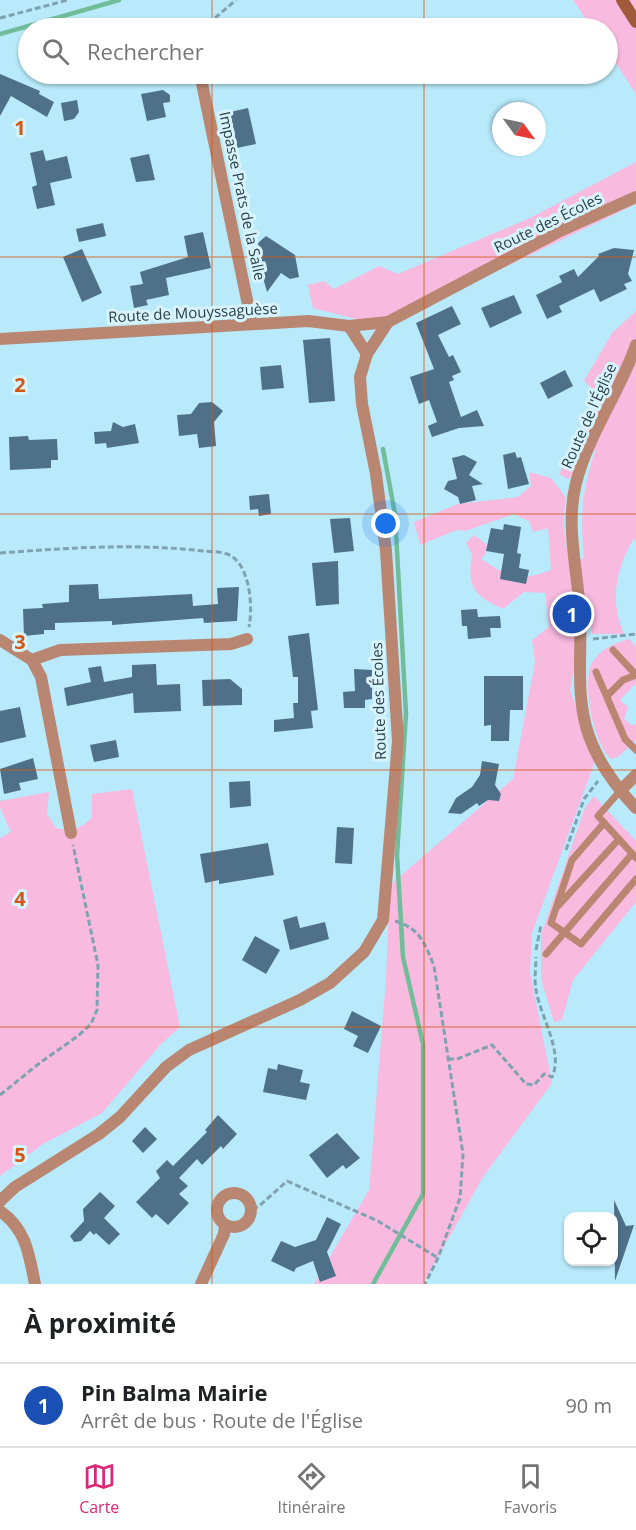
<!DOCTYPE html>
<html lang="fr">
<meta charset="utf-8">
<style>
body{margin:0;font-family:"Open Sans",sans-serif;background:#f6f6f6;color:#202124}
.controls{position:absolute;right:18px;bottom:18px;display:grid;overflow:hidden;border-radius:12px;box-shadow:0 2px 4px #0004}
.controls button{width:54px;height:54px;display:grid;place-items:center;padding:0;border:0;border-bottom:2px solid #e0e0e0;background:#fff;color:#202124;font:30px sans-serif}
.compass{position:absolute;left:492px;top:102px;width:54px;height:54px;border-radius:50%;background:#fff;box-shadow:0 2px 4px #0004;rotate:123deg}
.you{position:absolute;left:386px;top:524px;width:21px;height:21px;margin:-15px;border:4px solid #fff;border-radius:50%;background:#1a73e8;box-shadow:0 0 0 9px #1a73e833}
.badge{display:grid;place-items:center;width:39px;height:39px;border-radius:50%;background:#db2777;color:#fff;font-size:20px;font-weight:700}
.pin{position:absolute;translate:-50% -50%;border:3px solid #fff;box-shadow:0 2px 6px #0006}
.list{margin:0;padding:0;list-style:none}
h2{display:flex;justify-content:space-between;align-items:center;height:78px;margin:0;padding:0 24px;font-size:26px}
h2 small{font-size:20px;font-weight:400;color:#757577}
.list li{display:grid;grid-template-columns:39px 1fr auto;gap:18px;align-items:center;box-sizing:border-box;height:84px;padding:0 24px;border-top:2px solid #e0e0e0}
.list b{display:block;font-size:22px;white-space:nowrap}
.list p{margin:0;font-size:20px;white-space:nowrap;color:#757577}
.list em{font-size:20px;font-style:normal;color:#757577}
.icon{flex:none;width:33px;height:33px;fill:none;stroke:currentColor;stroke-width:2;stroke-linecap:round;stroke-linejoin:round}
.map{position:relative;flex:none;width:636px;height:1284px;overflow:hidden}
.search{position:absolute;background:#fff;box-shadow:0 2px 4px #0004;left:18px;right:18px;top:18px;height:66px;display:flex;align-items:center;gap:15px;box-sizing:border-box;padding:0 21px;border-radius:33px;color:#757577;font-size:22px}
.sheet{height:162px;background:#fff}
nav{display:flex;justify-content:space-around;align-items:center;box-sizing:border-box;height:84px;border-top:2px solid #e0e0e0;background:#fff;font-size:16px;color:#757577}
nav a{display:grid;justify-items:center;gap:3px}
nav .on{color:#db2777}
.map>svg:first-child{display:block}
</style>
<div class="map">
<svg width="636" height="1284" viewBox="0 0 636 1284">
<rect width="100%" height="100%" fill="#b9eafb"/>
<g fill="#f8badf">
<polygon points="573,0 636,0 636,94 608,51 608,28 592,28"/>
<polygon points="636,162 636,204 383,326 313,308 308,285 324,281 334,289 379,266 398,274 530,218"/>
<path d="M 636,311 L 636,544 L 634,538 C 616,569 609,600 624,634 L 592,634 L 588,613 L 575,616 L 576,658 L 570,690 L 596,759 L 532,933 L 530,973 L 552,1083 L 483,1177 L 423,1284 L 314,1284 L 369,1190 L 386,978 L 390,885 L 513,779 L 535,662 L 532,640 L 549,627 L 545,593 L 524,592 L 503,609 C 473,595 467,587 472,554 L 466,543 L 474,535 L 490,547 L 481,559 C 508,577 520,582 551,570 L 548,528 L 533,532 L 529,521 L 514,514 L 465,531 L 457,530 L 420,545 L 414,522 L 458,504 L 518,497 L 531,486 L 529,472 L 551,478 L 566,498 C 562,522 564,541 571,563 L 584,558 C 580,513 582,491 596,448 L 568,479 L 559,474 L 597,393 L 584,381 L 612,333 Z"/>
<path d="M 629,639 L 636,647 L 636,683 L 620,700 L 628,707 L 624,719 L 631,725 L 636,724 L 636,740 L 618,757 L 611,759 C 594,745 582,685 591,665 C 598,650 614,643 629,639 Z"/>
<path d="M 132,789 L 180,1027 L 161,1044 L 102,1113 L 43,1144 L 0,1176 L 0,838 L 11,832 L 0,808 L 0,801 L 49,792 L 47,814 L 56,828 C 72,832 81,829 92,817 L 92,794 Z"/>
<polygon points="594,796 636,841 636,902 573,980 562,1020 554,1022 541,979 541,935 585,808"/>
</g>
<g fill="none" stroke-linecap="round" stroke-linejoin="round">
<g stroke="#71bd99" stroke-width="4.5">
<polyline points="0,34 119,0"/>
<polyline points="373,1284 423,1194 423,1044 403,957 397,855 406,714 395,514 383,449"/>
</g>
</g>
<g fill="#4f7089">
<polygon points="0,74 40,91 39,94 54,102 47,117 11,96 0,116"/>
<polygon points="163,90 170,95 170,102 163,103 166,117 147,121 141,94"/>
<polygon points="77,100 79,112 74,119 64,121 61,103"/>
<polygon points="248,108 256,144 237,148 230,112"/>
<polygon points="43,150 46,161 67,156 72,178 50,183 55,205 37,209 32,187 37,185 30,153"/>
<polygon points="149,154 155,180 136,182 130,158"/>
<polygon points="103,223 106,236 79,242 76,229"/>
<polygon points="203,232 211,268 166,278 169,295 146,300 148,305 134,308 130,286 143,284 140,272 188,257 184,236"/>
<polygon points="266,236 295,255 299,277 290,279 281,273 267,292 258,260 261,256 258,243"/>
<polygon points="614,248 634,250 628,274 632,281 624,284 627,289 600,302 594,289 559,306 562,312 547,319 536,295 562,282 559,276 574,269 578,277 599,256 598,254"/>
<polygon points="82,249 102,293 82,302 63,257"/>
<polygon points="514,295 522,313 490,328 481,308"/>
<polygon points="452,306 461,324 438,335 449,357 453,355 461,372 452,376 454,380 449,382 461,417 477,410 484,426 459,428 432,437 428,426 437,422 429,400 419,404 410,377 434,369 416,323"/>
<polygon points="330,338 335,401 309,403 303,340"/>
<polygon points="281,365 284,388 262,390 260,367"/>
<polygon points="565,370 573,386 548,399 540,383"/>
<polygon points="212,402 223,411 214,422 216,446 199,448 197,434 179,436 177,415 191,414 199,403"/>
<polygon points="113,422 123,427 135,424 139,443 107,448 106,443 95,444 94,432 111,431"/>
<polygon points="28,436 29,440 57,439 58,460 51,460 51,468 10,470 9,437"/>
<polygon points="515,452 517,458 521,457 529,484 508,489 503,455"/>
<polygon points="464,455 477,462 469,475 483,484 472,486 476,500 460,504 458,497 444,489 448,481 457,479 452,458"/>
<polygon points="269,494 271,514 259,516 258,509 250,510 249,496"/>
<polygon points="350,518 354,551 334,553 330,519"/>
<polygon points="504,524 521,527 517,553 521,554 519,568 529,570 526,584 500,579 504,554 486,551 491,528 503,530"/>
<polygon points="338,561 339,604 316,606 312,563"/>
<polygon points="98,584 99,599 192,594 193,606 218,604 217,588 239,587 237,621 204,623 203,618 112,625 112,621 55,623 55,630 44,630 44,634 24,636 23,609 43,608 42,604 69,602 69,585"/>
<polygon points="477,609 478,617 500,616 501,628 490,628 491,637 468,639 467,626 462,626 461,610"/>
<polygon points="309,633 318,710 311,711 313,728 274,732 274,720 294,718 293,703 298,703 298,677 293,677 288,636"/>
<polygon points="156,664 157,685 180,684 181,711 134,713 133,693 67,706 64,688 91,682 88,668 101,666 104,682 132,677 132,665"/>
<polygon points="354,669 372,670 372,699 365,700 365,708 344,708 343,692 355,691"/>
<polygon points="484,676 523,676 523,710 510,710 509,741 491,741 491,725 484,726"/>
<polygon points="230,679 242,689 242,705 203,706 202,680"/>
<polygon points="20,707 26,737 0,743 0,711"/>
<polygon points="116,740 119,757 94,762 90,745"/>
<polygon points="33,758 38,779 19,783 21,790 4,794 0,769"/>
<polygon points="482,761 499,764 495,785 501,794 499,801 488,800 479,806 477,803 461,814 448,813 456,798 472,787 480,775"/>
<polygon points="250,781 251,806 230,808 229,782"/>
<polygon points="337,827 354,828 352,864 335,863"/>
<polygon points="268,843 274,875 219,884 219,880 205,883 200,854"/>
<polygon points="297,916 300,928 325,922 329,939 290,950 283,920"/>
<polygon points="255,936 280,950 266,974 242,960"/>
<polygon points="352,1011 381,1026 368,1053 353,1046 358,1036 344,1029"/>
<polygon points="278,1064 303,1070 300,1082 310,1084 306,1100 263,1092 268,1068 277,1070"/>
<polygon points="218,1115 237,1134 223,1149 221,1146 202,1165 197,1159 179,1178 188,1186 179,1194 189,1203 168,1225 156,1214 152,1218 136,1202 160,1178 156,1171 167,1160 173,1166 207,1132 205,1130"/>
<polygon points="145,1127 157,1139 143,1153 132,1141"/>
<polygon points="337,1133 360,1158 346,1169 343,1165 327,1178 309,1155"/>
<polygon points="100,1192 115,1206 104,1218 120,1234 109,1245 96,1233 94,1235 90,1231 81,1241 74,1242 70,1236 84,1221 83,1209"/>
<polygon points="614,1200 626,1226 634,1225 615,1281"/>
<polygon points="327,1217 341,1224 327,1252 336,1276 320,1282 313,1261 296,1268 294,1272 271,1261 281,1241 295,1247 316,1240"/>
</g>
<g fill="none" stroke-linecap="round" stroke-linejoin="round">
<g stroke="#7ea2af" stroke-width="3" stroke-dasharray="6 3" stroke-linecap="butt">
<polyline points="0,18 68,0"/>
<polyline points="215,18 236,0"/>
<path d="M 0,553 C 68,548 135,543 203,551 C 212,552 227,551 234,558 C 250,571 253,607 249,627"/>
<polyline points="593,639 636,634"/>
<polyline points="566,850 584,799 598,781"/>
<path d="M 395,921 C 420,928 425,944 434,966 L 463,1154 L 460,1198 L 438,1258 L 425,1284"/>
<polyline points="536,950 541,925"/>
<path d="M 448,1059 L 457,1059 L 492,1045 L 526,1084 L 534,1085 L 544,1074 L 552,1077 C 564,1052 540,1016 536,990 C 534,980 536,968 536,957"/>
<polyline points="0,1095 41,1062 78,1036 91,1024 97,1010 98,965 73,845"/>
<polyline points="252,1208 258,1207 287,1181 378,1221 438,1258"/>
</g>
<g stroke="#b98672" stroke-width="7">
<polyline points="613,650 636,675"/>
<polyline points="596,672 625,739 636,750"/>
<polyline points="607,696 623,680 636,675"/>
<polyline points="620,791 598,816 636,858"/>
<polyline points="604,823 572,860 551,923 581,944 636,879"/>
<polyline points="558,906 619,839"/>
<polyline points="546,954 632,854"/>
</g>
<g stroke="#b98672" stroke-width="12">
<polyline points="205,28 206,26"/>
<polyline points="200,74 252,324"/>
<polyline points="349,326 367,354"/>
<polyline points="0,339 308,321 349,326 388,322"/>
<path d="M 636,345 C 620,392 588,435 576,483 C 565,526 578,571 580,614 C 582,654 575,697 589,736 C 599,764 616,787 636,808"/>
<polyline points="0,640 32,660 41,677 71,833"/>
<polyline points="32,660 60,650 231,644 247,639"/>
<polyline points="620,791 636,775"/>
<circle cx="234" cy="1210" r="17"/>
<polyline points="0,1201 15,1187 99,1134 120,1117 166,1067 189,1050 300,1000 330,983 364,952 383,920 398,741 386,551 376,474 362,404 360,377 367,354 388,322 560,231 636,197"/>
<path d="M 0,1211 C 26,1229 29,1254 35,1284"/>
<polyline points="201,1284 224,1234 225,1225"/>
</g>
<polyline stroke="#a1593c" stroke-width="12" points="622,0 636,22"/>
</g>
<path fill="none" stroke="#d55612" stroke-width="1.5" stroke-opacity="0.55" d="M 212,0 L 212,28M 424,0 L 424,28M 212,74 L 212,1284M 424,74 L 424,1284M 0,257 L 636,257M 0,514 L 636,514M 0,770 L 636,770M 0,1027 L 636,1027"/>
<g text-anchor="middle" stroke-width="6" stroke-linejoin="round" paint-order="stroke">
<g font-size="15" fill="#2c3f46" stroke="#d7f4fe">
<text transform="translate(242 196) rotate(78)" y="5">Impasse Prats de la Salle</text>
<text transform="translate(548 223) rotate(-26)" y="5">Route des Écoles</text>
<text transform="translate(193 313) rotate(-3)" y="5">Route de Mouyssaguèse</text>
<text transform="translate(589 416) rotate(-66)" y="5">Route de l'Église</text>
<text transform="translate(379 701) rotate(-92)" y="5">Route des Écoles</text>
</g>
</g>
<g font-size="20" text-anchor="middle" font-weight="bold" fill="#d55612" stroke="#d7f4fe" stroke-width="6" stroke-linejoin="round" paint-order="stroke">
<text x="20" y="135">1</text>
<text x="20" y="392">2</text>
<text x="20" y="649">3</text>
<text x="20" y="906">4</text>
<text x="20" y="1162">5</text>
</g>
</svg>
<div class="controls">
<button><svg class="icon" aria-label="locate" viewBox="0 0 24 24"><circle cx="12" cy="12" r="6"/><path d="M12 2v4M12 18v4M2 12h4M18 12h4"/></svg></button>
</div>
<svg class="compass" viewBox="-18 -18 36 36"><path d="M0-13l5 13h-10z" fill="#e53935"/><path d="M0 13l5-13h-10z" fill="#757577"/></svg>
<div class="you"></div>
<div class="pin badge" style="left:572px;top:614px;background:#1a4fb4">1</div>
<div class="search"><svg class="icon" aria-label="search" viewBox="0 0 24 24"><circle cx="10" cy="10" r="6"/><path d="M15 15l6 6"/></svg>Rechercher</div>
</div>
<section class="sheet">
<h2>À proximité<small></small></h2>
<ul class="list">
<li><span class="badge" style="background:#1a4fb4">1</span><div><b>Pin Balma Mairie</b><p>Arrêt de bus · Route de l'Église</p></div><em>90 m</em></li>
</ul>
</section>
<nav>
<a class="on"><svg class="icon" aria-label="map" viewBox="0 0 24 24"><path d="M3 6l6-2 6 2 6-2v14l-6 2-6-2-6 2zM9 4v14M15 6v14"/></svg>Carte</a>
<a><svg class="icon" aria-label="directions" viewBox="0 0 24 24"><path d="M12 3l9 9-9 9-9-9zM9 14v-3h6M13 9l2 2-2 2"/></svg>Itinéraire</a>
<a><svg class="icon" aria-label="saved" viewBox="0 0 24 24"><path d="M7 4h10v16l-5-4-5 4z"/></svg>Favoris</a>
</nav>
